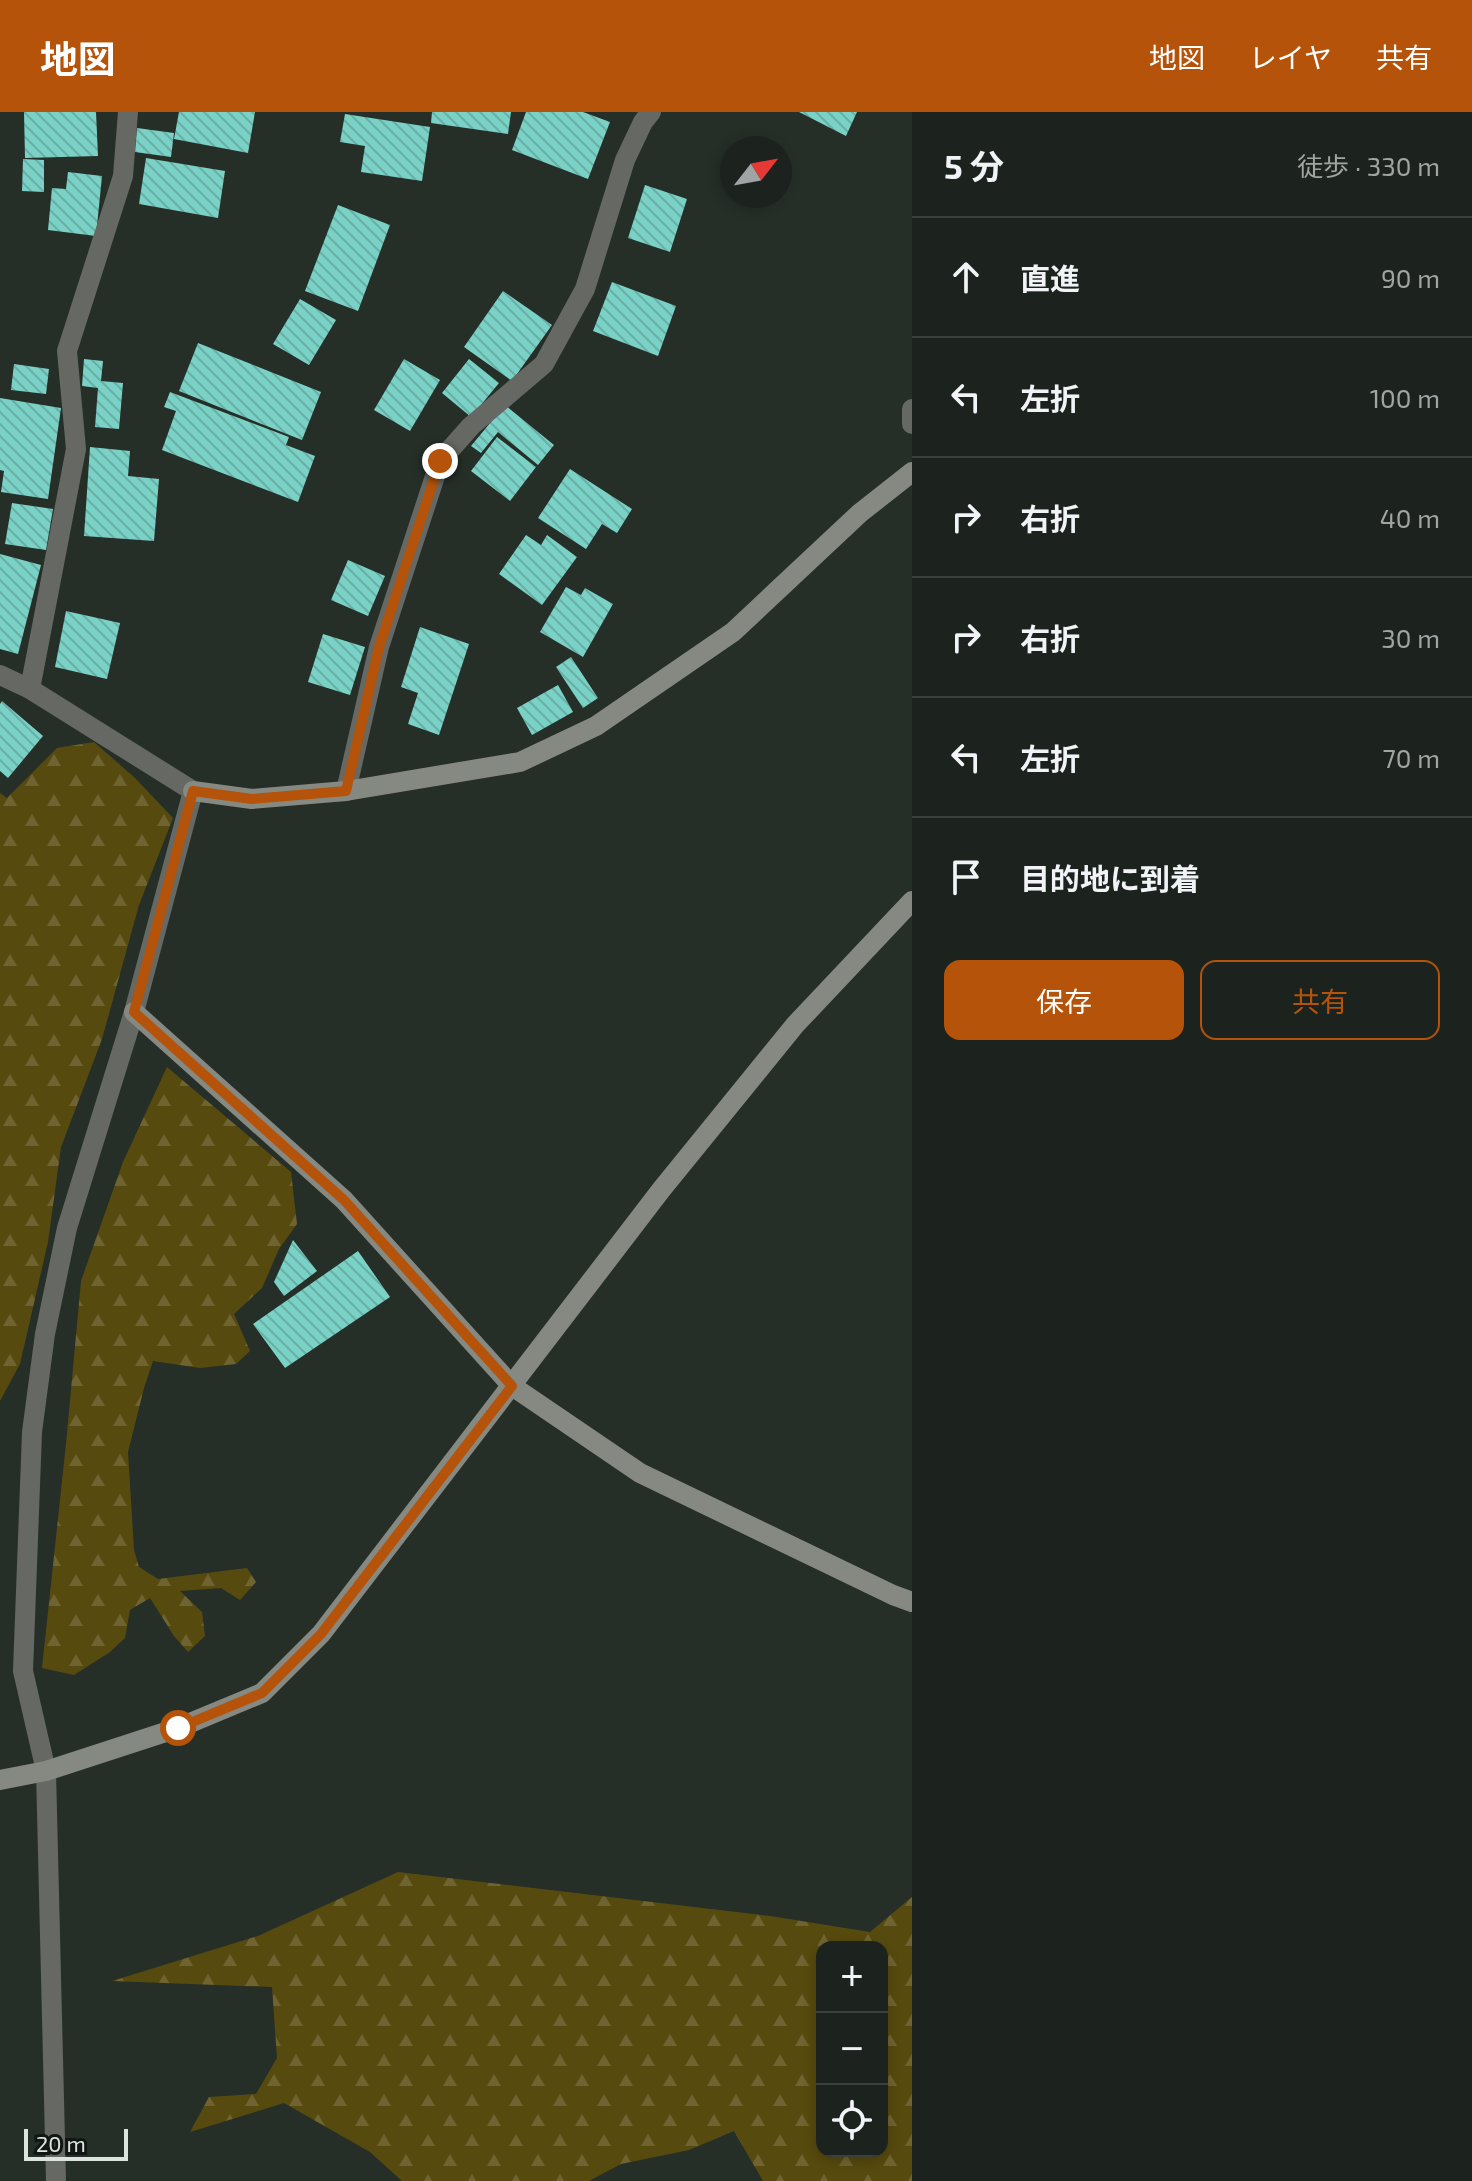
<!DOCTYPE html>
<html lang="ja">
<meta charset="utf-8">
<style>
body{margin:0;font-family:"Exo 2","Noto Sans JP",sans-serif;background:#292f2b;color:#f1f3f6}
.controls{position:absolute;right:24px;bottom:24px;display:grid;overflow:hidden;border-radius:16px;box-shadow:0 4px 12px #0003}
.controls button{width:72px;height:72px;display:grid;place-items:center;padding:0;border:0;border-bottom:2px solid #3a403c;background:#1c231e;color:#f1f3f6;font:40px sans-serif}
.compass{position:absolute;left:720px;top:24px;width:72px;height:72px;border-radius:50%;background:#1c231e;box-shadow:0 4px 12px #0003;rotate:59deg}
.scale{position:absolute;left:24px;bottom:20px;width:104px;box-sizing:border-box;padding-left:8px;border:4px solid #dde4df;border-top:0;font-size:22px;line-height:28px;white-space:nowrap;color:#dde4df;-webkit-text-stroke:6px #111613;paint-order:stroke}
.stop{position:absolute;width:24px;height:24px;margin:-18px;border:6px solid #b45309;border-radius:50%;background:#fff}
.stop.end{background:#b45309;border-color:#fff;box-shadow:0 2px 8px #0008}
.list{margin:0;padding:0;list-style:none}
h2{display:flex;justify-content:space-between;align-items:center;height:104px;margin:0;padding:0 32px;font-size:34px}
h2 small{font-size:26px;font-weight:400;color:#a0a4a4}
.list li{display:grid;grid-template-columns:52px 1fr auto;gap:24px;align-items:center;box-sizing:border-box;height:120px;padding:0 32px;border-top:2px solid #3a403c}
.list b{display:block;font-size:30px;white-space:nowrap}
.list em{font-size:26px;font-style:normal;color:#a0a4a4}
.actions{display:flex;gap:16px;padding:24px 32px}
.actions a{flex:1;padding:18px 0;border:2px solid #b45309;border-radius:16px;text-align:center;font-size:28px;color:#b45309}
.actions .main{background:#b45309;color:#fff}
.icon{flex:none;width:44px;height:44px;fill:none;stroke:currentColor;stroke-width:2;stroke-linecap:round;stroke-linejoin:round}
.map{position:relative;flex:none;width:912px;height:2069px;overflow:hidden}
header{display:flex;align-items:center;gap:48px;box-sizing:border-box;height:112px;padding:0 40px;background:#b45309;color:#fff}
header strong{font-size:38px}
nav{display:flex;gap:44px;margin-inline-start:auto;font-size:28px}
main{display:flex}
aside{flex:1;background:#1c231e}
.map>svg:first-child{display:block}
</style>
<header>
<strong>地図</strong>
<nav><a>地図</a><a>レイヤ</a><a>共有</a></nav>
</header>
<main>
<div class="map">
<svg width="912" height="2069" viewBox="0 0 912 2069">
<defs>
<pattern id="forest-firs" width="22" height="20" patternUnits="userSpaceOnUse" patternTransform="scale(2)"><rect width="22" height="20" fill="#574a0e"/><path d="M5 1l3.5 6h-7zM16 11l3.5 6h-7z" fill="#6f6431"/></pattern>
<pattern id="building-back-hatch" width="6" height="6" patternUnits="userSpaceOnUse" patternTransform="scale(2)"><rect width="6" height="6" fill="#7ad2c6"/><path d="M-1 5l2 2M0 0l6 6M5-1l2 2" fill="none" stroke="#6caea5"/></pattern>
</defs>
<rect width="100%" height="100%" fill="#252f28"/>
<g fill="url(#forest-firs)" fill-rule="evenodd">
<polygon points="94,630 135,666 173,706 139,793 102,927 61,1035 48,1130 20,1252 0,1289 0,681 7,686 57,636"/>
<polygon points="167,955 291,1060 297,1112 279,1137 262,1176 234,1202 250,1239 236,1252 200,1256 153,1249 144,1276 128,1340 134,1438 139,1455 158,1467 247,1456 256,1470 240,1488 221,1476 180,1479 202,1500 205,1524 188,1540 174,1524 150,1486 130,1498 125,1526 110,1540 74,1563 42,1556 66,1332 81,1169 123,1050"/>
<path d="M 398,1760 L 770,1804 L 870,1820 L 912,1785 L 912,2069 L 763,2069 L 734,2019 L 689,2038 L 621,2052 L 589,2069 L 402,2069 L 370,2040 L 284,1991 L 190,2020 L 209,1985 L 256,1982 L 277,1946 L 272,1875 L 112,1869 L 258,1824 ZM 882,1835 L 882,2039 L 822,2039 L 822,1835 Z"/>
</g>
<g fill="url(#building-back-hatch)">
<polygon points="24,0 96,0 98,44 25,46"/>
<polygon points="179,0 255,0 248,41 174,27"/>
<polygon points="432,0 511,0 508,22 431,11"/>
<polygon points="526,0 583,0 610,10 588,67 512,38"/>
<polygon points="799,0 857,0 846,24"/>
<polygon points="345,2 430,15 422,69 361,60 365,34 340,30"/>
<polygon points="137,16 174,21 171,45 135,40"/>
<polygon points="146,46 225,59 218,106 139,92"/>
<polygon points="23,47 44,48 44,80 22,79"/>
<polygon points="68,60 102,64 96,124 48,118 52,76 66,77"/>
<polygon points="645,73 687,87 670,140 628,126"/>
<polygon points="338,93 390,113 358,199 305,179"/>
<polygon points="612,170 676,194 658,244 593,219"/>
<polygon points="503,179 552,213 512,269 464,235"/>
<polygon points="300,187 336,208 309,253 273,232"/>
<polygon points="198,231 321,280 302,328 179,279"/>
<polygon points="84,247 103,249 101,269 123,271 119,317 95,315 98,276 82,274"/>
<polygon points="404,247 440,268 410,319 374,298"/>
<polygon points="469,247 499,271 471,305 442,281"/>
<polygon points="14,252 49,257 46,282 11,278"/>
<polygon points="170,280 289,325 286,333 315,344 298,390 162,338 176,299 164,295"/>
<polygon points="0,286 61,296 48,387 1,380 4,359 0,358"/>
<polygon points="505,293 554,333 538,353 498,320 481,341 471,334"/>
<polygon points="497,325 536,355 510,389 471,359"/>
<polygon points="90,335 130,339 128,364 159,367 154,429 84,424"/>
<polygon points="570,357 632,397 617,421 602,412 586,437 538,406"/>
<polygon points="12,391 53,397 46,438 5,432"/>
<polygon points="526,423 541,433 547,423 577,445 542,493 499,462"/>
<polygon points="0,442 41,453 18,542 0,537"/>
<polygon points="348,448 385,464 368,504 331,488"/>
<polygon points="566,475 581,483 585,476 613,492 583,545 540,520"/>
<polygon points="66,499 120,511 107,567 55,555"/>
<polygon points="420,515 469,532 439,623 408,612 418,581 401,575"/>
<polygon points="323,522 365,535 350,583 308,570"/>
<polygon points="571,545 598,586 583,596 556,555"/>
<polygon points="558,573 573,600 532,623 517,596"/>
<polygon points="2,589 43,624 8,666 0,659 0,592"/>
<polygon points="293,1128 317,1159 284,1184 274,1170"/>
<polygon points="358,1139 390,1185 285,1256 253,1212"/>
</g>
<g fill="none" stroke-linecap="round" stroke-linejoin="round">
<g stroke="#666863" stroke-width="20">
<polyline points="912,297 912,312"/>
<polyline points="0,563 30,577 193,679 134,900 67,1116 45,1222 32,1320 23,1559 46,1659 56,2069"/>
<polyline points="30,577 76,337 67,239 123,64 128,0"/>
<polyline points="346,679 379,535 440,349 471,314 544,252 585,177 625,48 643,10 651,0"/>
</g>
<g stroke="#868981" stroke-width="20">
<polyline points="193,679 252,687 346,679 520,650 596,614 733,520 860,401 912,360"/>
<polyline points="134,900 344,1088 512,1274 640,1361 893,1483 912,1490"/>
<polyline points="0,1668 46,1659 178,1616 262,1581 321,1522 661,1078 795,913 912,789"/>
</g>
</g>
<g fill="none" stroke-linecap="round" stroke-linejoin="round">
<polyline stroke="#b45309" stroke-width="10" points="178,1616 262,1581 321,1522 512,1274 344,1088 134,900 193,679 252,687 346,679 379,535 440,349"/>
</g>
</svg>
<div class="controls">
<button>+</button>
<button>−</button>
<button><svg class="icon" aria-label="locate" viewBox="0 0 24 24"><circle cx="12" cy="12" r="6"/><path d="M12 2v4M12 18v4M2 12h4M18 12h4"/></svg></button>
</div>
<svg class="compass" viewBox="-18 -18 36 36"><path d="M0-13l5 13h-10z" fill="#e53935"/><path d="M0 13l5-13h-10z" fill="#a0a4a4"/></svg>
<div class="scale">20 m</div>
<div class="stop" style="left:178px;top:1616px"></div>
<div class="stop end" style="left:440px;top:349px"></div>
</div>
<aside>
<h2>5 分<small>徒歩 · 330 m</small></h2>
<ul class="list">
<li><svg class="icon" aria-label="ahead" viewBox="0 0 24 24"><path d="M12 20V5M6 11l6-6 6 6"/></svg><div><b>直進</b></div><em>90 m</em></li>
<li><svg class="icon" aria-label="left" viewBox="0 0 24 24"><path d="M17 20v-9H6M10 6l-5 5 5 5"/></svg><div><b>左折</b></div><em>100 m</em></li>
<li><svg class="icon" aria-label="right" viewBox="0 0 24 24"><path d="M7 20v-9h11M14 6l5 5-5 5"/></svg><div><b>右折</b></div><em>40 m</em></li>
<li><svg class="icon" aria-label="right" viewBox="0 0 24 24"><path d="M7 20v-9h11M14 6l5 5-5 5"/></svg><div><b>右折</b></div><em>30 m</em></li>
<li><svg class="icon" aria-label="left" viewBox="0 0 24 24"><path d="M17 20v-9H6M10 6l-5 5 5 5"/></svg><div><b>左折</b></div><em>70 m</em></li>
<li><svg class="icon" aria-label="arrive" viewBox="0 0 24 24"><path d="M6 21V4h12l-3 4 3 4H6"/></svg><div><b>目的地に到着</b></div></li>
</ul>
<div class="actions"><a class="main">保存</a><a>共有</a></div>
</aside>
</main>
